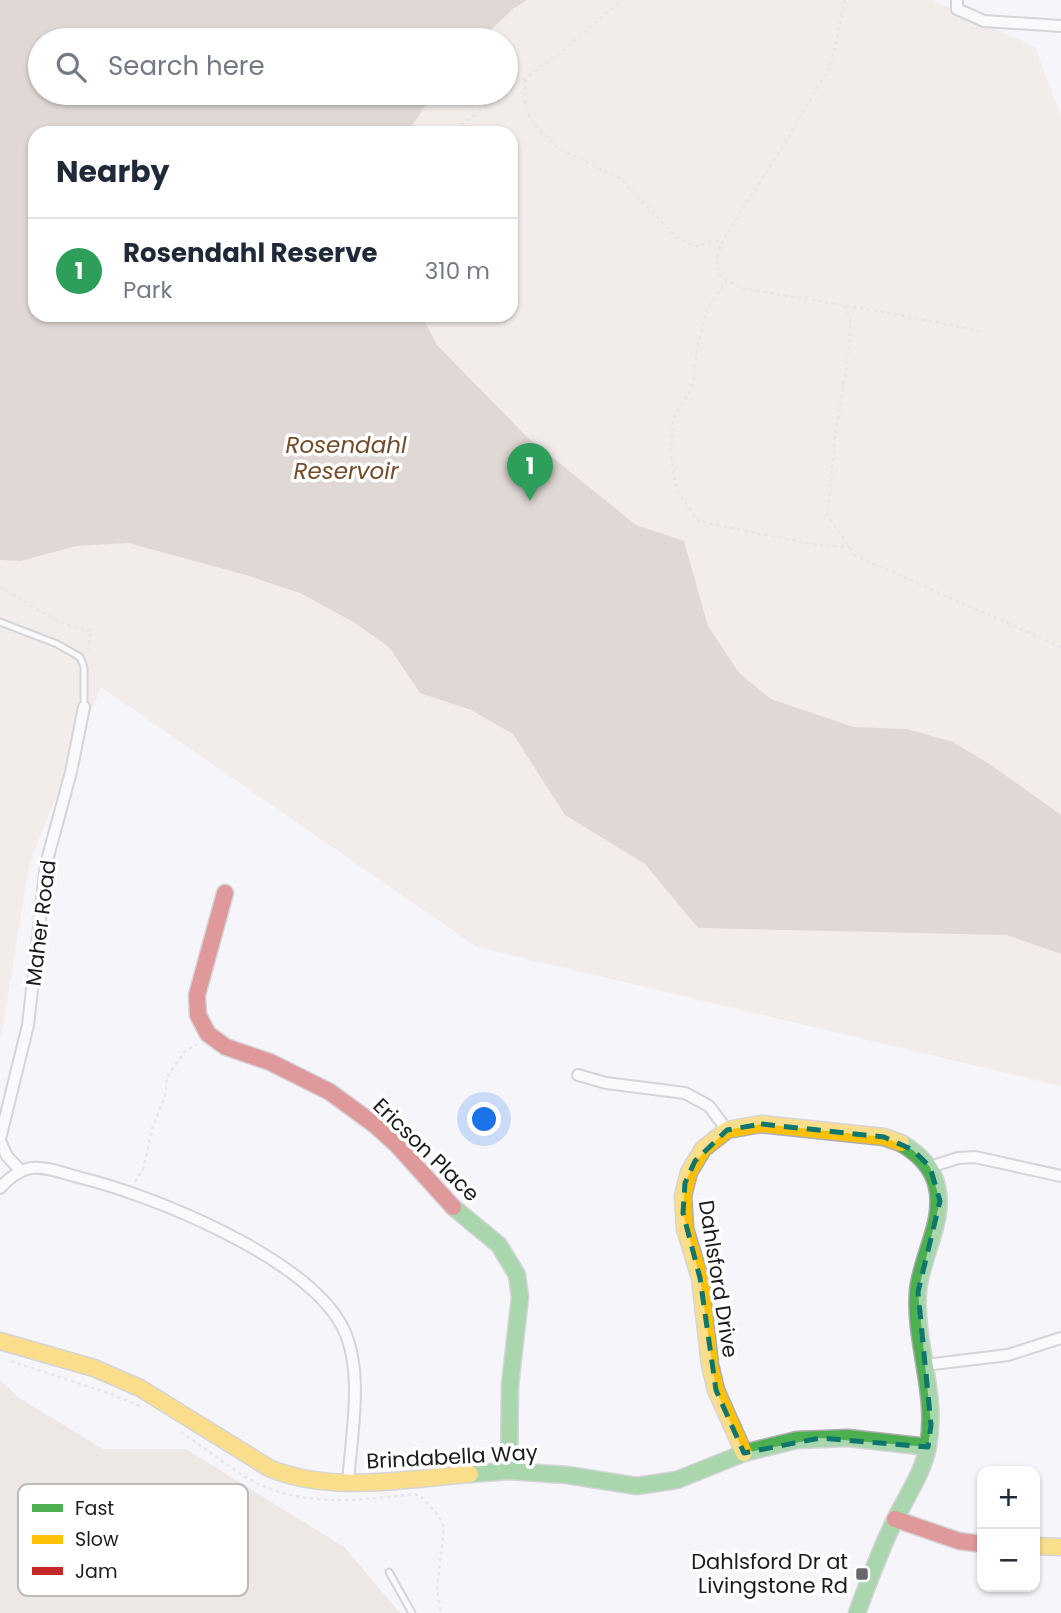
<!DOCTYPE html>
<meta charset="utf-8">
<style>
body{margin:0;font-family:Poppins,sans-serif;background:#f2f2f3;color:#1f2937}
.controls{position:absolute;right:21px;bottom:21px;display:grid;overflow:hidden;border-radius:14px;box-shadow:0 2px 5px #0004}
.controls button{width:63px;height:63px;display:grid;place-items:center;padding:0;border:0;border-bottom:2px solid #e0e1e3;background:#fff;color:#1f2937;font:35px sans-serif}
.you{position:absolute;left:485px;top:1120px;width:24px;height:24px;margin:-18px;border:5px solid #fff;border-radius:50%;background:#1a73e8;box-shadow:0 0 0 10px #1a73e833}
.badge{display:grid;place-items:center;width:46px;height:46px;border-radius:50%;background:#68676a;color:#fff;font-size:23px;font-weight:700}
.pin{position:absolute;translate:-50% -58px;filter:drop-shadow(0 2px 4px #0008)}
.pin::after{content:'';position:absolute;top:37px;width:24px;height:21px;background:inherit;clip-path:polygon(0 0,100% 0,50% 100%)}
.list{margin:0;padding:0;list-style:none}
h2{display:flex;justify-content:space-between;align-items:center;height:91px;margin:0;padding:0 28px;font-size:30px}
h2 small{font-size:23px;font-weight:400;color:#747a83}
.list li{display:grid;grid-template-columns:46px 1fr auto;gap:21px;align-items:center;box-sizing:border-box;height:105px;padding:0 28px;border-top:2px solid #e0e1e3}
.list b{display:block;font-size:26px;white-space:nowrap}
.list p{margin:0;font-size:23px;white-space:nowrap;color:#747a83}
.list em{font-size:23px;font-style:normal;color:#747a83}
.icon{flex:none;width:38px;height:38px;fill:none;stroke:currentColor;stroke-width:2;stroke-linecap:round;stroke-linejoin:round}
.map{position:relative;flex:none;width:1061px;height:1613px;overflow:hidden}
.search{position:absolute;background:#fff;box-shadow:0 2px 5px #0004;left:28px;top:28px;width:490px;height:77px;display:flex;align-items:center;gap:18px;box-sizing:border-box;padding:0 24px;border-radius:38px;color:#747a83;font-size:26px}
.panel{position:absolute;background:#fff;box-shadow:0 2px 5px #0004;left:28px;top:126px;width:490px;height:196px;border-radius:21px}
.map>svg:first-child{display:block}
</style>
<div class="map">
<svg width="1061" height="1613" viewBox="0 0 1061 1613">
<rect width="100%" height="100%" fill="#f6f5fa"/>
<path fill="#eee1d9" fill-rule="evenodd" d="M 0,0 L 932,0 L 1035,47 L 1061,117 L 1061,1086 L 477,947 L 101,687 L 30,861 L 0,1043 ZM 40,40 L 506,40 L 506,93 L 40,93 ZM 35,133 L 511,133 L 511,315 L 35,315 Z"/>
<polygon fill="#e3d5cc" points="0,1380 19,1398 103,1449 186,1449 344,1547 400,1613 0,1613"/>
<polygon fill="#c6b4a7" points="0,0 527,0 513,9 480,40 40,40 40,93 434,93 407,133 35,133 35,315 421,315 437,345 527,437 636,525 684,541 708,626 739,673 771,699 854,727 907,729 953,742 994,767 1061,815 1061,954 1007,935 698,928 645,864 565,815 513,734 471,710 420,693 389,647 355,623 300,593 246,575 128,543 76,546 21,561 0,560"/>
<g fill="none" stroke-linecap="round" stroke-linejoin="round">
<defs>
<g id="lane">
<polyline points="0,622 57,644 80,657 84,667 84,707"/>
<polyline points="389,1572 412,1613"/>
</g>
<g id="street">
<polyline points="957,0 957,9 984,21 1061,26"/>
<polyline points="578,1075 606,1083 685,1093 709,1106 727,1130"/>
<polyline points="0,1139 28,1025 46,864 71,772 84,707"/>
<polyline points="0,1141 7,1156 21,1171"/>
<polyline points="930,1167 958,1158 975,1157 1061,1176"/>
<path d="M 0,1188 C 8,1179 19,1170 31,1168 C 45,1166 63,1173 78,1177 C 152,1195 304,1256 342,1326 C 365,1370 351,1435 348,1483"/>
<polyline points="925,1365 1008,1355 1061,1338"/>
</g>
<g id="fast">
<polyline points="453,1207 499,1245 517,1275 520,1297 510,1385 509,1471"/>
<polyline points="470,1474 509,1471 567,1475 637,1486 677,1480 744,1453 797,1440 848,1438 928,1447"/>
<path d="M 857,1613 C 868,1583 879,1553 893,1524 C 905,1498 923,1474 928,1446 C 938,1394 914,1343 918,1291 C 921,1257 945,1222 937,1187 C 933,1167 918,1153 901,1143"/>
</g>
<g id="slow">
<path d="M 0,1341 L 94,1368 L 140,1388 L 269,1468 C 331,1494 405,1479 470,1474"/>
<polyline points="744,1453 716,1390 710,1365 700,1278 685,1229 683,1196 689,1172 703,1149 727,1130 761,1124 884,1137 901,1143"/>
<polyline points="1035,1546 1061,1547"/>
</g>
<g id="jam">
<polyline points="225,893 197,995 198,1015 208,1034 226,1047 270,1062 330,1092 375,1125 396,1144 453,1207"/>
<polyline points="895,1519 959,1541 982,1544"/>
</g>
</defs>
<use href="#lane" stroke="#adacb0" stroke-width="9"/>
<use href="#street" stroke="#adacb0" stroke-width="14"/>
<use href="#fast" stroke="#adacb0" stroke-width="19"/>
<use href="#slow" stroke="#adacb0" stroke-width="19"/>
<use href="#jam" stroke="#adacb0" stroke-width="19"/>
<g stroke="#d5d5d5" stroke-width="2.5" stroke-dasharray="3.5 3.5" stroke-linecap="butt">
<polyline points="845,0 832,63 788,138 723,240 717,256 718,274 740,288 883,312 981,331"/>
<polyline points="525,79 525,105 533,123 559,149 620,178 676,237 694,246 722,240"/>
<polyline points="506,92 559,54 622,0"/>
<polyline points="450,133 505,93"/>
<polyline points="727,280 706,312 697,350 693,385 673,419 671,456 677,490 698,521 816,545 850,547"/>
<polyline points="844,306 850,317 849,352 836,431 827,515 856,556 1061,647"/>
<path d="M 0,587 C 29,603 58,628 91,630 L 88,651"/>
<polyline points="135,1182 143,1169 153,1126 165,1096 167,1077 185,1051 197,1045"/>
<polyline points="11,1361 111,1394 140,1406"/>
<path d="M 181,1432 C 202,1446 222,1462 244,1476 C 295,1508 357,1501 414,1494 L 421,1496 L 438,1515 L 444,1527 L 437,1590 L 441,1613"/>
</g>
<use href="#lane" stroke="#fefefe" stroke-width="5"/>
<use href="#street" stroke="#fefefe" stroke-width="10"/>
<use href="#fast" stroke="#4caf50" stroke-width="16"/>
<use href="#slow" stroke="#ffc107" stroke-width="16"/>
<use href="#jam" stroke="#c62828" stroke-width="16"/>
</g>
<path d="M0 0H1061V1613H0ZM 761,1124 L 884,1137 L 913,1150 L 930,1167 L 940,1201 L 918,1292 L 931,1425 L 928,1447 L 820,1438 L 744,1453 L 716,1390 L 700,1278 L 683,1213 L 685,1183 L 695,1161 L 727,1130 Z" fill="#f6f5fa" fill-opacity=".55" fill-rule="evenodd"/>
<path fill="none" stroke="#0f766e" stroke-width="5" stroke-dasharray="14 9" stroke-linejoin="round" d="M 761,1124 L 884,1137 L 913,1150 L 930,1167 L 940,1201 L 918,1292 L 931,1425 L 928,1447 L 820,1438 L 744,1453 L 716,1390 L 700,1278 L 683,1213 L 685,1183 L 695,1161 L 727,1130 Z"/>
<rect fill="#68676a" stroke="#fff" stroke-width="2.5" x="855" y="1567" width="14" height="14" rx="3.5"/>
<g text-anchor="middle" stroke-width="7" stroke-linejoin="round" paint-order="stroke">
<g font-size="21" fill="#1b1b1d" stroke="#fff">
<text transform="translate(41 923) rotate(-83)" y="7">Maher Road</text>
<text transform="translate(426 1150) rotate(44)" y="7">Ericson Place</text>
<text transform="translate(718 1279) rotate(81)" y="7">Dahlsford Drive</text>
<text transform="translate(452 1457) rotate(-3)" y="7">Brindabella Way</text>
</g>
<g font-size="21" fill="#1b1b1d" stroke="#fff" text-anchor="end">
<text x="848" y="1569">Dahlsford Dr at<tspan x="848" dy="24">Livingstone Rd</tspan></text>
</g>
<g font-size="23" font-style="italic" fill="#724c2a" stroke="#fff">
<text x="346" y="453">Rosendahl<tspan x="346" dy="26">Reservoir</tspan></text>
</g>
</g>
<rect x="18" y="1484" width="230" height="112" rx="10" fill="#fff" stroke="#bbb" stroke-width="2"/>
<rect x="32" y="1504" width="31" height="8" fill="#4caf50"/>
<rect x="32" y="1535" width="31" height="9" fill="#ffc107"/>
<rect x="32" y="1567" width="31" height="8" fill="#c62828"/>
<g font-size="19" fill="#1b1b1d">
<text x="75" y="1515">Fast</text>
<text x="75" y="1546">Slow</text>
<text x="75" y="1578">Jam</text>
</g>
</svg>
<div class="controls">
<button>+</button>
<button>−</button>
</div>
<div class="you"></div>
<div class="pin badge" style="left:530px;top:501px;background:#2e9e5b">1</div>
<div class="search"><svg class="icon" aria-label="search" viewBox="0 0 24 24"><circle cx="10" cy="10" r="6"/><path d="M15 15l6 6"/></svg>Search here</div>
<section class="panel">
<h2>Nearby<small></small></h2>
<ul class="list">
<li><span class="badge" style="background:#2e9e5b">1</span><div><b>Rosendahl Reserve</b><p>Park</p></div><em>310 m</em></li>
</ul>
</section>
</div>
